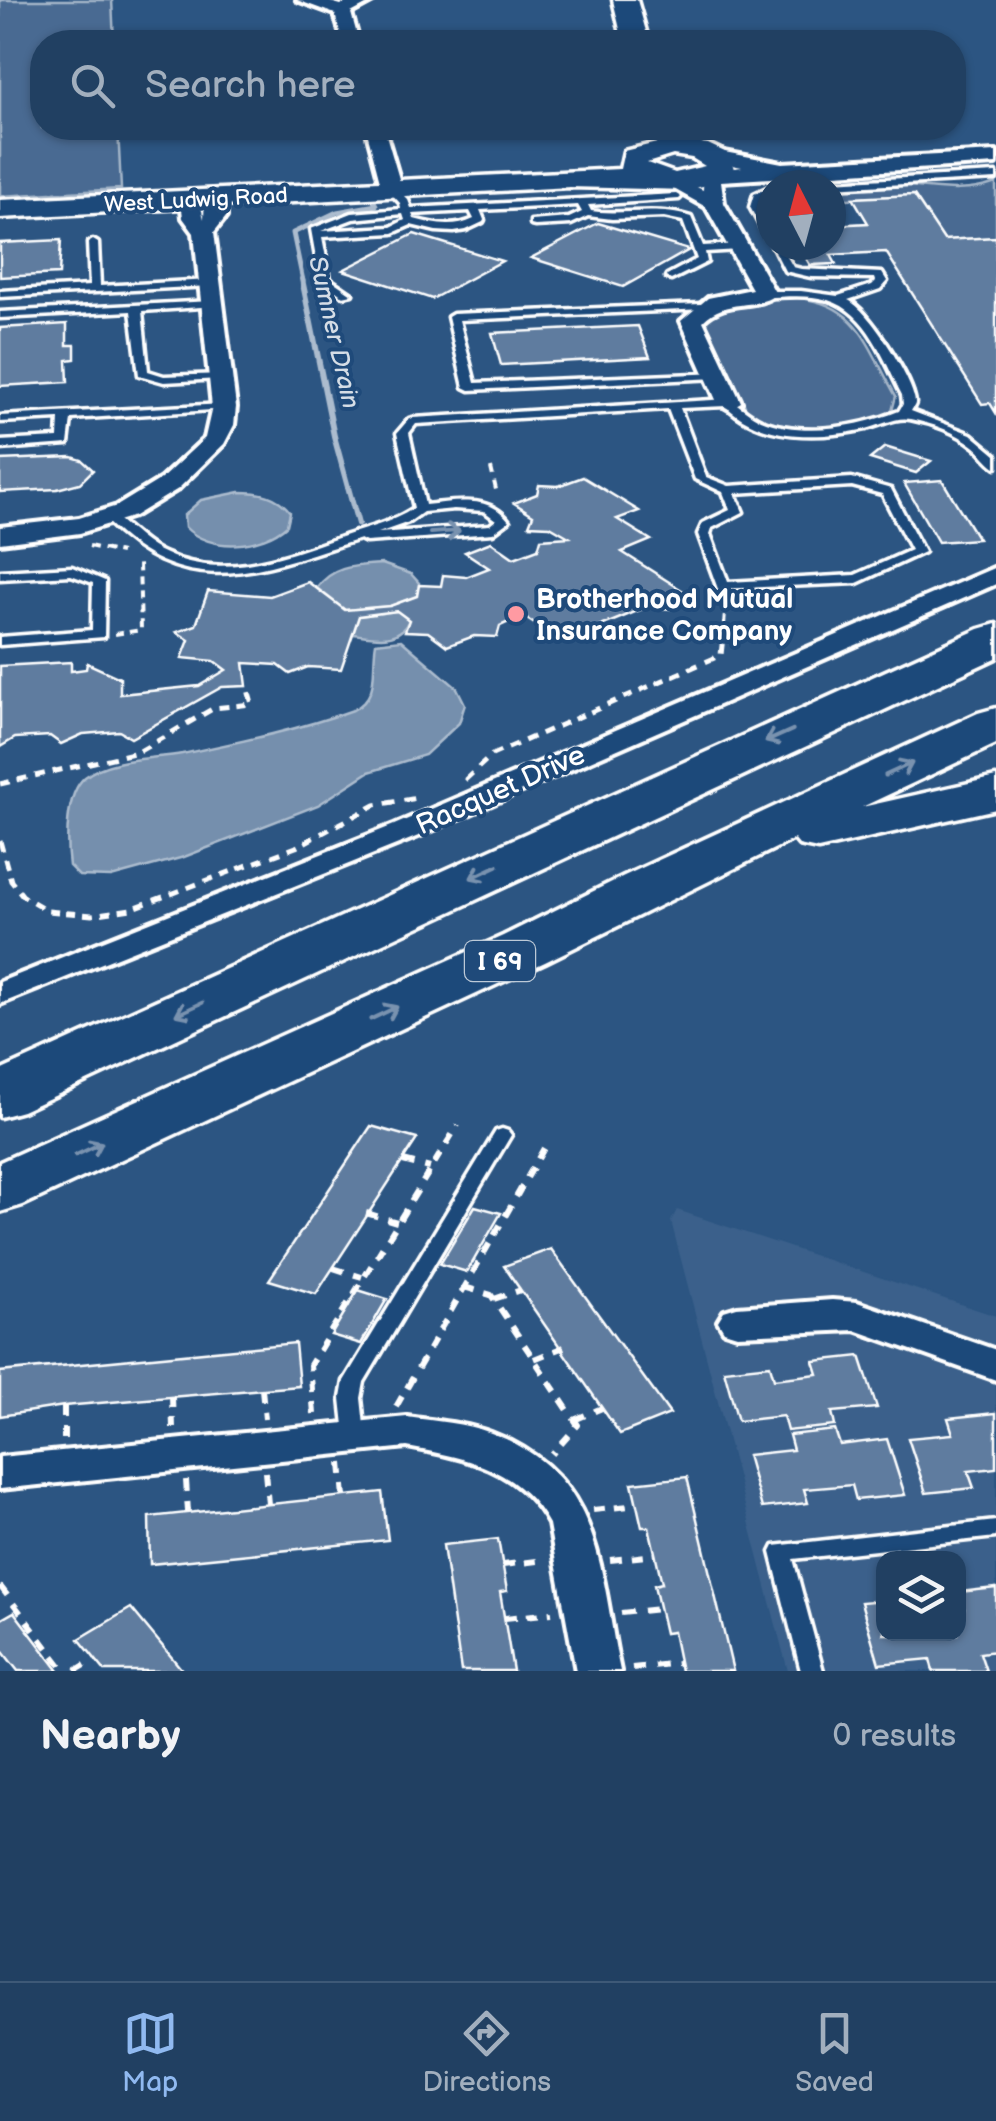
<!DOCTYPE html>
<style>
body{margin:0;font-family:"Balsamiq Sans",sans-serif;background:#2d4b6b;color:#f1f3f6}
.controls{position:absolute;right:30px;bottom:30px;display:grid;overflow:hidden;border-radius:20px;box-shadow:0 2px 8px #0004}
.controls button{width:90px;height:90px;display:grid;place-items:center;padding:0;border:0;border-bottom:2px solid #3e5977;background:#214062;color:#f1f3f6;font:50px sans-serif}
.compass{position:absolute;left:756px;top:170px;width:90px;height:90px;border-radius:50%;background:#214062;box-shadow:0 2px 8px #0004;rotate:354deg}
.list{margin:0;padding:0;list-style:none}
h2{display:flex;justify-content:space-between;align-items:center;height:130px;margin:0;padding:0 40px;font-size:42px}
h2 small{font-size:32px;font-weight:400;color:#a2afbe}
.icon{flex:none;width:55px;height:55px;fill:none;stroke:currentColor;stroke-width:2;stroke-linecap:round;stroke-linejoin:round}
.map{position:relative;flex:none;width:996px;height:1671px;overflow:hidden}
.search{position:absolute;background:#214062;box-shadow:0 2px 8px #0004;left:30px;right:30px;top:30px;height:110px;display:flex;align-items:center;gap:25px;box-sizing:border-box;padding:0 35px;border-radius:40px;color:#a2afbe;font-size:38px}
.sheet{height:310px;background:#214062}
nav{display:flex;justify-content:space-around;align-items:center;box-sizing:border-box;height:140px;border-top:2px solid #3e5977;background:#214062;font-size:28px;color:#a2afbe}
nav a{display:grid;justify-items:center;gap:5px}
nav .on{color:#90b9f0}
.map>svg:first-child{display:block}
</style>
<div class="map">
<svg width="996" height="1671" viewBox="0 0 996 1671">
<rect width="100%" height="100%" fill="#2c5582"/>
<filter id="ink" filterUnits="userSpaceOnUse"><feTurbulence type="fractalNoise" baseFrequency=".01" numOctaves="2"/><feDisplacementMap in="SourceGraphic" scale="20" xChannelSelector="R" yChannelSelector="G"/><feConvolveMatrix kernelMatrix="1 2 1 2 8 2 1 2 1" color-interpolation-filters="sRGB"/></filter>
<g filter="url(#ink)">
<path fill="#3b618b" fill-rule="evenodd" d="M 677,1210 L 996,1316 L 996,1671 L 788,1671 L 671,1221 ZM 884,1558 L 958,1558 L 958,1634 L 884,1634 Z"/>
<g fill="#486b92" stroke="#a4b5c8" stroke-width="2.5">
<polygon points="0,0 112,0 114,42 42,42 42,128 118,128 121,189 0,196"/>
<path d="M 996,183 L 996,237 L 944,240 L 914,195 L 831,200 L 831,189 C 852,188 874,185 894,185 C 931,187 960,196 996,183 Z"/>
<path d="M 798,298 C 860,304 868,348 896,396 L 892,411 C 854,431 786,433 748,412 L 703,320 L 709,312 L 738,301 Z"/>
</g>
<g fill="#748fad" stroke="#acbcce" stroke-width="2.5">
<path d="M 240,492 C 259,492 278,495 290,512 L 287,525 C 262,548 210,553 185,527 L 184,515 L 201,500 Z"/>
<path d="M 382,564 L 411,574 L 419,583 L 417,596 L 390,606 L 345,610 L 317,588 C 333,565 356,566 382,564 Z"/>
<path d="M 397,611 L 409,620 C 399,643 375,637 353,634 L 359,616 Z"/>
<path d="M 401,640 L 457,688 L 465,704 L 459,723 L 425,755 L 369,772 L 318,805 L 184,857 L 111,877 L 79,876 L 69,866 C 66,843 65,794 85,777 C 109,758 153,759 182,754 C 239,742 298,730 353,710 C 381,696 371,669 376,643 Z"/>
</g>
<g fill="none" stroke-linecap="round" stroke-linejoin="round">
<polyline stroke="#acbcce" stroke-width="5" points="303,281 293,233 337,212 376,205 374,201"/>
<polyline stroke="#acbcce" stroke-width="6" points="302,279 334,436 358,524"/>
</g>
<g fill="#5e7c9f" stroke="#fff" stroke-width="2.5">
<polygon points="914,195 944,240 996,237 996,413 990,403 982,404 886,252 831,255 836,264 810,265 798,245 831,245 831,225 868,223 853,198"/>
<polygon points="598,223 689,250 623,287 531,258"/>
<polygon points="414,234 502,261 432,299 343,270"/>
<polygon points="61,240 59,274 0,277 0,243"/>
<polygon points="67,324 67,345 75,345 75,359 67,360 68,382 0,386 0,328"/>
<polygon points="638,326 650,357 501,365 492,333"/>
<polygon points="885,447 931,461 916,473 870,459"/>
<polygon points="72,457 82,460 93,470 80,483 57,489 0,492 0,460"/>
<polygon points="583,477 639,511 617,519 651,540 622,552 685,592 674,597 671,609 647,607 601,626 598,639 573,637 562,641 522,616 500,626 497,637 474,636 447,646 428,632 405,631 409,620 397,611 359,616 341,669 308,667 290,674 278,665 244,663 247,686 222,687 131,738 119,731 83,734 61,744 50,736 15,738 0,747 0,666 71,662 71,671 86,669 87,663 120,678 120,694 199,686 226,670 214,661 182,658 189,640 177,632 196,625 208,591 270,596 308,582 345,610 390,606 417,596 419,585 441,586 443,575 466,577 489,568 465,552 491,542 514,558 538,549 541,539 569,537 550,526 529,525 533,515 514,503 537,494 539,485 558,486"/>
<polygon points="942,480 978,539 938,542 904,483"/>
<polygon points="371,1126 417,1139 316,1294 269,1280"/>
<polygon points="475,1206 501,1213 467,1272 440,1264"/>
<polygon points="551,1249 670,1414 620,1434 504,1266"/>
<polygon points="358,1290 387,1299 361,1344 331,1335"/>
<polygon points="295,1343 299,1386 64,1406 0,1416 0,1372"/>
<polygon points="860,1356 877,1408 832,1412 835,1426 787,1431 783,1416 738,1421 724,1370 770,1365 774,1379 818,1374 814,1361"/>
<polygon points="996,1413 996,1468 968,1471 974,1488 926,1493 908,1438 953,1434 948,1418"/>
<polygon points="835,1430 840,1445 887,1439 905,1495 856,1500 852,1485 804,1489 808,1503 762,1508 747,1455 793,1450 789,1435"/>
<polygon points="687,1477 733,1671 681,1671 673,1632 665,1633 654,1585 662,1583 649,1527 642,1527 632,1483"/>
<polygon points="382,1492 388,1540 150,1564 149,1517"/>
<polygon points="498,1539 507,1591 500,1592 513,1671 461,1671 443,1545"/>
<polygon points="996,1588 996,1651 980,1653 986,1671 933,1671 930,1659 879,1664 861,1602 884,1600 884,1634 958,1634 958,1608 964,1608 959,1592"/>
<polygon points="131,1608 183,1671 105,1671 79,1639"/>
<polygon points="14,1612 59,1671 18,1671 0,1648 0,1620"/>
</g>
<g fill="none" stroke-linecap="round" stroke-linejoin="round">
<defs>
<g id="service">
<polygon points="996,173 996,179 831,188 831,185 826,185 831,182"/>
<path d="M 771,186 L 771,193 L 762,197 C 759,214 771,222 771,240 L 766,237 L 750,207 L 754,194 Z"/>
<path d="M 389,187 L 395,187 L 408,200 L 411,208 L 676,194 L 681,197 L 679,199 L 588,205 L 591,211 L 599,212 C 630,214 660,207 691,217 L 703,246 L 740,244 L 745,247 L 740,250 L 705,252 L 707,262 L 671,280 L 666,277 L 667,275 L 697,259 L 683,221 L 664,217 L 612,219 L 588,216 L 571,224 L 535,226 L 531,225 L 531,221 L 569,218 L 582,212 L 578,205 L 480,210 L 484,220 L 483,222 L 466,230 L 454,232 L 436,231 L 411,225 L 393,233 L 322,237 L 330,279 L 352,294 L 343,296 L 320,280 L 311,229 L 352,213 L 401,209 L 400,203 L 387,189 ZM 470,211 L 474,219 C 454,229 435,225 414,219 L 412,214 ZM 403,214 L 405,220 L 391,227 L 321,231 L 353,219 Z"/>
<polygon points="93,240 98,243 100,286 210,280 215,283 210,286 0,297 0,291 90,286 88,243"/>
<path d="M 771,243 L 780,245 L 793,267 L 801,269 L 882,273 L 887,281 L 880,289 L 848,300 C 869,310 908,373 914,397 C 916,405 915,404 911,411 L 971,434 L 996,455 L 996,467 C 988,462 982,452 974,446 C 957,432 931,423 910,419 C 897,416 879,426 866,429 C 820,439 761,441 726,406 L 680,408 L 706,477 L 729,486 L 852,478 L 891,489 L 924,552 L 857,583 L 718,589 L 698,534 L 703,523 L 730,510 L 723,492 L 695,479 L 668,409 L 416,424 L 409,433 L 425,505 C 455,502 489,494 509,521 L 493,533 L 366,542 L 360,539 C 261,569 190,605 105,520 L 107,517 L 115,517 C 132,530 147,546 166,554 C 223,581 286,556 341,537 C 366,528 392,523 414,508 L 397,433 L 409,419 L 413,418 L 729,399 C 740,405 748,414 761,420 C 803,437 859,427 899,411 L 903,404 L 902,395 C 884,360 868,312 828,300 C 808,294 785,297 765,297 L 760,294 L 765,291 L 801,291 L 838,296 L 872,285 L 876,281 L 875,278 L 811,277 L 785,271 ZM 852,486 L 882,494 L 911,550 L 855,575 L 728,582 L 710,534 L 712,528 L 743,512 L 735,493 ZM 454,509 L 484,511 L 496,520 L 490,525 L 378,533 L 409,522 L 423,512 Z"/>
<polygon points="212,301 217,304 216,306 142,311 148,371 164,376 224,374 226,376 220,379 164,382 139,375 131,311 0,318 0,312"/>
<polygon points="701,304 706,307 705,309 459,320 475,383 721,373 723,375 717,378 470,390 464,387 448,317 453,314"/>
<polygon points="224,404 230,407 228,409 71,419 68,444 0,449 0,441 58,438 59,419 0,422 0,416"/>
<polygon points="72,567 105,581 104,637 0,645 0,637 92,630 93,583 71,575 0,579 0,571"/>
<polygon points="502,1129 508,1131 511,1135 364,1382 361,1398 365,1435 362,1440 355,1443 348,1440 345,1435 341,1398 344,1381 496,1131"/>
<polygon points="996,1521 996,1537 793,1559 823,1671 801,1671 771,1552 774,1546"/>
</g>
<g id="minor">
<polygon points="297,0 323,0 341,5 353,0 375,0 351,13 359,42 343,42 335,14"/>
<polygon points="366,128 384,128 402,189 399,193 385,193 382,189"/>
<path d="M 714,150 L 782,163 L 996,152 L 996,164 L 721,181 L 724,203 L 776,294 C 755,311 727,297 703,321 L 741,402 L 729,409 L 717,402 L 681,321 L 708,298 L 752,289 L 706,207 L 658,180 L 668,174 L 703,190 L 704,172 L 742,167 L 707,160 L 704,156 Z"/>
<polygon points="215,192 225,198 226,217 214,232 236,407 234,425 224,444 178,489 134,516 80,533 0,543 0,527 79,518 117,506 161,479 205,438 212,407 194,233 183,218 181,199 191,193 198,195 204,219 205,198"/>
<polygon points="996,567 996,584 416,837 0,1004 0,982 394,825"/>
<polygon points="832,1300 857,1302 996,1350 996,1380 855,1330 737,1335 724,1331 718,1321 724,1311 737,1307"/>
<path d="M 407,1417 C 434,1421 465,1423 491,1433 C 603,1475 599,1570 620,1671 L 576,1671 L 549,1524 C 518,1467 465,1458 407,1447 L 0,1489 L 0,1457 Z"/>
</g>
<g id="secondary">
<polygon points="613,0 637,0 649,42 623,42"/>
<path d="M 673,139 L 708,144 L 729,154 L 734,169 L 721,181 L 688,190 L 570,187 L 0,218 L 0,200 L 620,169 L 624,151 ZM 673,155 L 692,158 L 705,166 L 675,173 L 647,163 Z"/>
</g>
<g id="motorway">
<polygon points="996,624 996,658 22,1111 0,1117 0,1071 979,629"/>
<polygon points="996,708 996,744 862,807 996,777 996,809 818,849 799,845 794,839 545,962 23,1205 0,1212 0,1162 503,936 624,876 978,713"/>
</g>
</defs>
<use href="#service" stroke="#fff" stroke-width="7"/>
<use href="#minor" stroke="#fff" stroke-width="8"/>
<use href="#secondary" stroke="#fff" stroke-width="7"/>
<use href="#motorway" stroke="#fff" stroke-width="7"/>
<g stroke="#fff" stroke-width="4" stroke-dasharray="8 6" stroke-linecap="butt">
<polyline points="491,468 497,494"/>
<polyline points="89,546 121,553"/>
<polyline points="115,634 141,630 139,564"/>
<polyline points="723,638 726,600"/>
</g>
<g stroke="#fff" stroke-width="5" stroke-dasharray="10 8" stroke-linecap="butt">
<polyline points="465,780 492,755 721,655 723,636"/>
<polyline points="0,784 138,752 214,708 252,704 247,686"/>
<polyline points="0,841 11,881 23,896 48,911 92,915 131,909 296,847 375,805 418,798"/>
</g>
<g stroke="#fff" stroke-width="6" stroke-dasharray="12 10" stroke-linecap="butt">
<polyline points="403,1161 430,1168"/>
<polyline points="366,1213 397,1222"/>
<polyline points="333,1268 362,1277"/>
<polyline points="464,1287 491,1295 578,1425 552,1454"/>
<polyline points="494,1299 521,1290"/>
<polyline points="534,1359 564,1347"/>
<polyline points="262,1389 265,1419"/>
<polyline points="172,1396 173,1428"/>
<polyline points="64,1406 64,1439"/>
<polyline points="396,1407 547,1143"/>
<polyline points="314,1414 310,1365 458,1125"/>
<polyline points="574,1420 602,1408"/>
<polyline points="341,1463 344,1497"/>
<polyline points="265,1472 268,1504"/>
<polyline points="186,1480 188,1512"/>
<polyline points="593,1510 637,1505"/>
<polyline points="610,1560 656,1555"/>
<polyline points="503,1565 545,1560"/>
<polyline points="0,1586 65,1671"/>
<polyline points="621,1613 660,1609"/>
<polyline points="505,1618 552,1613"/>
<polyline points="632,1668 679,1663"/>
<polyline points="75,1671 95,1659"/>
</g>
<use href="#service" fill="#1f4a7a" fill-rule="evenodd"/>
<use href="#minor" fill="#1f4a7a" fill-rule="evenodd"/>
<use href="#secondary" fill="#1f4a7a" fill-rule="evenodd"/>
<use href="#motorway" fill="#1f4a7a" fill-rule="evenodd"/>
</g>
<defs><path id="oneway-shaft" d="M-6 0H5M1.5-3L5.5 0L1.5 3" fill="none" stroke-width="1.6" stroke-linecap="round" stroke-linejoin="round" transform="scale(2.5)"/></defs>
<g stroke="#7992af">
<use href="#oneway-shaft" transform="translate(445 532) rotate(-4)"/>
<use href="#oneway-shaft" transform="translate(779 736) rotate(156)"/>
<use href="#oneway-shaft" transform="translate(899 769) rotate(-25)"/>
<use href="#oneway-shaft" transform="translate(484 872) rotate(155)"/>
<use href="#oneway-shaft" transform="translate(189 1009) rotate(155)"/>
<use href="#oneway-shaft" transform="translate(384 1013) rotate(-25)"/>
<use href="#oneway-shaft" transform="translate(89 1149) rotate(-25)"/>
</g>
</g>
<circle fill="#ff9aa2" stroke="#1f4a7a" stroke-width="4" cx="516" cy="614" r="10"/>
<g text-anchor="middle" stroke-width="8" stroke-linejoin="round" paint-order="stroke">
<g font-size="22" fill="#fff" stroke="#1f4a7a">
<text transform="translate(196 199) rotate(-3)" y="8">West Ludwig Road</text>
</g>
<g font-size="25" font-style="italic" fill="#d5dde6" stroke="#1f4a7a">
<text transform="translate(335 332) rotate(77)" y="9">Sumner Drain</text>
</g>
<rect fill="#1f4a7a" stroke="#bcc9d7" stroke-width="2.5" x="465" y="941" width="70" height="40" rx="8"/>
<g font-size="25" font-weight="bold" fill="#fff">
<text x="500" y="970">I 69</text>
</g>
<g font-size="28" font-weight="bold" fill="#fff" stroke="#1f4a7a" text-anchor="start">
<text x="536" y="608">Brotherhood Mutual<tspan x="536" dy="32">Insurance Company</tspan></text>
</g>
<g font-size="28" fill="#fff" stroke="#1f4a7a">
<text transform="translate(500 789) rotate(-24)" y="10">Racquet Drive</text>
</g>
</g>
</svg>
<div class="controls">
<button><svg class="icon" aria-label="layers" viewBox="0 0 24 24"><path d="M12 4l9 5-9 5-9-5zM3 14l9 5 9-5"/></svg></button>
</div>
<svg class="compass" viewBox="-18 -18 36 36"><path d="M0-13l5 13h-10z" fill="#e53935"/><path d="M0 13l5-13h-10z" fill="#a2afbe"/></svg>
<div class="search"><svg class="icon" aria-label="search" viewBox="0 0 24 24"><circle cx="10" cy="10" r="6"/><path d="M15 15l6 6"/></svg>Search here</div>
</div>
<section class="sheet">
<h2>Nearby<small>0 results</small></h2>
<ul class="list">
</ul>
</section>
<nav>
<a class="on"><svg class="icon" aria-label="map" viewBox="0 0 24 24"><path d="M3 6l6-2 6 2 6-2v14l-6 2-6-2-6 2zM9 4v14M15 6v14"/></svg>Map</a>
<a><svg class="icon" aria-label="directions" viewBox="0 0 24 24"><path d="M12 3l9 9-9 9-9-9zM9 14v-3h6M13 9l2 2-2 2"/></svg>Directions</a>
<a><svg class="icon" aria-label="saved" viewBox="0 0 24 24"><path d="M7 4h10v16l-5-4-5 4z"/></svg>Saved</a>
</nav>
